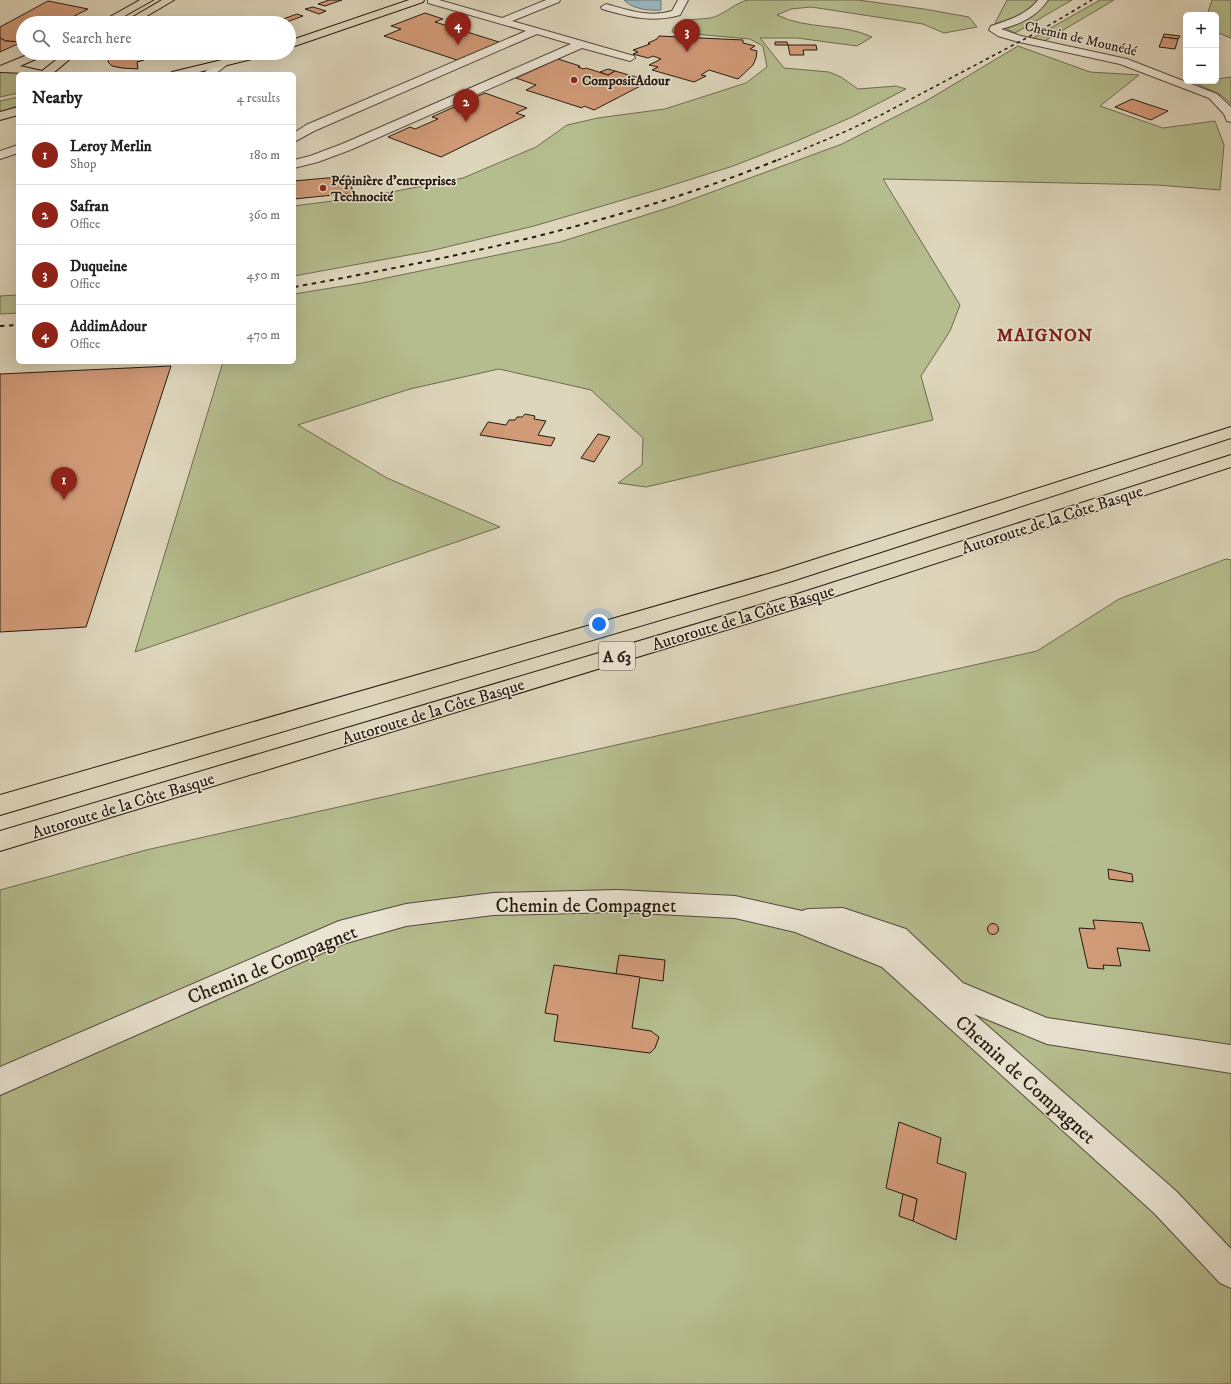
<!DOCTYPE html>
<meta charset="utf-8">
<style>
body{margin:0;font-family:"IM FELL DW Pica",serif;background:#f2f2f2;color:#222}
.controls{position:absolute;right:12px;top:12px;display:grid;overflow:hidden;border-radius:6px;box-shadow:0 4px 16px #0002}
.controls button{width:36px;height:36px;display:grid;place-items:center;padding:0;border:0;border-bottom:1px solid #e0e0e0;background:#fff;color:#222;font:20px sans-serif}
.you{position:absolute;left:599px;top:624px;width:14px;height:14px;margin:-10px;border:3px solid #fff;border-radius:50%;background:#1a73e8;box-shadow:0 0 0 6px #1a73e833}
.badge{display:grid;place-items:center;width:26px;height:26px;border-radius:50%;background:#8f2418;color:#fff;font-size:13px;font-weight:700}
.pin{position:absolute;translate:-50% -33px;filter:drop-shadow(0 1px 2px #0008)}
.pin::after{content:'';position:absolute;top:21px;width:14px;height:12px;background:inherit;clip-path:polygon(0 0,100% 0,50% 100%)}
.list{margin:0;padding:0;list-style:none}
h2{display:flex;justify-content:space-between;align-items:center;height:52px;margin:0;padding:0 16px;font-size:17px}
h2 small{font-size:13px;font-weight:400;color:#767676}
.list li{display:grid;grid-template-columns:26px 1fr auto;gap:12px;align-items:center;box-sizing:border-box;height:60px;padding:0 16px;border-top:1px solid #e0e0e0}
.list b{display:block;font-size:15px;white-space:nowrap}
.list p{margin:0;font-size:13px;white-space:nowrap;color:#767676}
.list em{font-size:13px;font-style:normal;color:#767676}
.icon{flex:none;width:22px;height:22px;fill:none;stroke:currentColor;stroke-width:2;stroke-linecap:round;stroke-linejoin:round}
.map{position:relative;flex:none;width:1231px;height:1384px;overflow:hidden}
.search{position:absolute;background:#fff;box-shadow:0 4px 16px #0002;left:16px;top:16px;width:280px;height:44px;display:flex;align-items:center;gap:10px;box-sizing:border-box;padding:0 14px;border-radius:22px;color:#767676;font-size:15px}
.panel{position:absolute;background:#fff;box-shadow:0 4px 16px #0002;left:16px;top:72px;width:280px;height:292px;border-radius:6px}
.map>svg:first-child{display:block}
</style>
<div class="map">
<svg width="1231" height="1384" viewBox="0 0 1231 1384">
<rect width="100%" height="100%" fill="#ded6bc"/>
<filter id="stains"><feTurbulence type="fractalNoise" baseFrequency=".005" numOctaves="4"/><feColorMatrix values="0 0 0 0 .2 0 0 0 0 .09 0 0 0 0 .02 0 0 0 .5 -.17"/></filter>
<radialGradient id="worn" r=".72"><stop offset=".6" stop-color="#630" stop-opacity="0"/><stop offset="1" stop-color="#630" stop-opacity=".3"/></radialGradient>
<g fill="#b5bd8e" stroke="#6d6c50">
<path d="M 748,0 L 858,0 L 924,9 L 969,17 L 977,27 L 944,33 L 923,24 L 811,7 L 791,9 L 777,15 C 807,30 843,23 872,37 L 857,46 L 797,38 L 760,38 L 784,68 L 829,72 L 841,77 L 858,89 L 896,86 L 906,89 L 852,117 L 797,141 L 733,166 L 660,189 L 534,226 L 430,251 L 294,276 L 294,206 L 371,196 L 463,178 L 536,147 L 567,125 L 598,118 L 665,109 L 746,83 L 767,67 L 763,46 L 750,39 L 672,32 C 675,16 702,21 714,17 C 726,13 735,3 748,0 Z"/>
<polygon points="1007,0 1072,0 1015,33 995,23"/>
<polygon points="1100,0 1114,0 1043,42 1033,38"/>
<polygon points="1212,0 1231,0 1231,38 1216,32 1216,15 1207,15"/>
<polygon points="1018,46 1090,72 1139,75 1100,106 1163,128 1215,121 1224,145 1220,190 1157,185 883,179 960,305 950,331 921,376 933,420 646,487 618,483 642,465 643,438 591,390 499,369 410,389 298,425 387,478 500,527 135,652 223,362 294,362 294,294 362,283 560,242 674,206 842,144 926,101"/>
<polygon points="0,72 22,73 18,74 18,93 0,97"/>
<polygon points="1231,77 1231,104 1221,95 1195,83 1216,81 1216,79"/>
<polygon points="18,97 18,106 0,112 0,101"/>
<polygon points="18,295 18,313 0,314 0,296"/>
<polygon points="1226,559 1231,560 1231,1384 0,1384 0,890 146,850 1037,651 1119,599"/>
</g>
<path fill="#9ab6bd" stroke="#6b7878" d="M 624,0 L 661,0 L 661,10 C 649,11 632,9 624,0 Z"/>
<g fill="#d29b78" stroke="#251a11">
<polygon points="329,0 342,0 325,6 318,4"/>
<polygon points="48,1 88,9 61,23 23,23 23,42 6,41 0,38 0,27"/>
<polygon points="313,7 326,11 319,14 305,9"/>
<polygon points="425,13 443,19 435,22 499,42 457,60 384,36 401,29 391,26"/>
<polygon points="297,14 303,16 284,23 272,23"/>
<polygon points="1164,34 1180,36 1178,39 1163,37"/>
<polygon points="659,36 743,40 743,43 755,46 750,49 757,51 756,58 753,65 738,79 709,70 701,75 706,76 694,82 652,70 658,67 649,65 661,59 653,56 648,58 633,54 638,52 633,50 650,44 648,43 657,39"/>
<polygon points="1163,37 1178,39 1175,49 1159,47"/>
<polygon points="0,38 6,41 22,42 0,52"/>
<polygon points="775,42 787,42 788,45 775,45"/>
<polygon points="788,45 816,45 817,50 803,50 804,55 790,55"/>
<polygon points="115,53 145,53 143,54 147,57 144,60 137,62 138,69 122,68 112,66 108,62 109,57"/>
<polygon points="558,59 580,66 578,67 584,69 586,68 608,75 615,71 650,81 594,110 584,106 582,108 526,90 536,85 516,78"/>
<polygon points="608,69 615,71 608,75 600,72"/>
<polygon points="485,93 527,108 516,113 525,116 441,157 388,137 410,127 415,129 438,119 432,117"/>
<polygon points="1132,99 1168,111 1151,120 1115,107"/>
<polygon points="349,176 353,193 294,199 294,181"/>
<polygon points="171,366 86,627 0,632 0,374"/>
<polygon points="525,414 535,416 534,419 546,421 538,435 555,438 551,446 480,435 488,422 506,425 509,420 515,420 517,417 522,417"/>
<polygon points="598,434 610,437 594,462 581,458"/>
<polygon points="1108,869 1132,874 1133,882 1109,879"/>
<polygon points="1093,920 1142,923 1150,951 1117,948 1121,966 1103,965 1104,969 1088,968 1079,928 1095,929"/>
<circle cx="993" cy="929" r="5.5"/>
<polygon points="619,955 665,960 663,981 616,974"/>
<polygon points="554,965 640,977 632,1028 651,1031 659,1037 655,1048 650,1053 554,1041 558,1015 545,1013"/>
<polygon points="899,1122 941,1138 937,1163 966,1173 956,1240 913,1221 917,1199 886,1188"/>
<polygon points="903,1194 917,1199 913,1221 899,1216"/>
</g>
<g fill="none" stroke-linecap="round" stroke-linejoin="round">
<defs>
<g id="minor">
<polygon points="428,0 439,0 502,18 546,0 560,0 559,2 512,21 634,56 635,58 630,61 582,48 350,150 318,162 294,168 294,160 310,156 342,144 571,44 537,34 314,131 294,142 294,133 306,125 526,31 428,3"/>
<path d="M 678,0 L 688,0 L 680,15 C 651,23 631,17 602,9 L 601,7 L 606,4 C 628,10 649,18 672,11 Z"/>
<path d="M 1038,0 L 1048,0 C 1036,17 1021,24 1001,29 L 1021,36 L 1127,59 L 1217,94 L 1231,107 L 1231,122 L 1227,121 L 1224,114 L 1209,98 L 1120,64 L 1015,41 L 998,36 L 989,30 L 991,26 C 1009,20 1026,15 1038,0 Z"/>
<polygon points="222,61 228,64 215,74 202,74 218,62"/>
<polygon points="18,145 18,153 0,159 0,151"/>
<polygon points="618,890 735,896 802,911 808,909 843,908 906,929 963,983 1047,1018 1231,1045 1231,1073 1047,1044 974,1014 1176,1191 1231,1249 1231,1288 1220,1283 1154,1213 882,967 795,932 735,918 618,912 493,915 406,926 343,944 0,1095 0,1067 339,921 406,904 493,893"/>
</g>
<g id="major">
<polygon points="140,0 153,0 112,23 99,23"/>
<polygon points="162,0 174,0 140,20 132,20 131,18"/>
<polygon points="409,0 424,0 423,2 289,48 289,41"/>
<polygon points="32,53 46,53 45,55 20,66 42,71 65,53 77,53 52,74 0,72 0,66"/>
<polygon points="251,53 269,53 268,55 191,74 170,74 172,72"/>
<polygon points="18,107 18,115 0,120 0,112"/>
</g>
<g id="highway">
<polygon points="1231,427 1231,438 789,582 0,815 0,795 775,572"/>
<polygon points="1231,455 1231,467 808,605 0,851 0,831 794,595"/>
</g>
</defs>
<use href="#minor" stroke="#53493c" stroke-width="2"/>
<use href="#major" stroke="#251a11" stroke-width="2"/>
<use href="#highway" stroke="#251a11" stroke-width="2"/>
<use href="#minor" fill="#eae4d3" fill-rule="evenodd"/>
<use href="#major" fill="#ded6bc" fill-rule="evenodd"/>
<use href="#highway" fill="#ded6bc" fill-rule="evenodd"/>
<polyline stroke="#251a11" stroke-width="1.5" stroke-dasharray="3.5 3.5" stroke-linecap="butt" points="778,160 842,133 881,115 1034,34 1092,0"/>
<g stroke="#251a11" stroke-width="2" stroke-dasharray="4.5 4.5" stroke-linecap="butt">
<path d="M 294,287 C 459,257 624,222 780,159"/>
<polyline points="0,326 18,325"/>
</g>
</g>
<g fill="#8f2418" stroke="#eae4d3" stroke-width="1.5">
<circle cx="574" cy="80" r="4"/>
<circle cx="323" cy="188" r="4"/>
</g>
<g text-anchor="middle" stroke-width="3" stroke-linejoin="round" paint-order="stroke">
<g font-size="14" fill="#251a11" stroke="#eae4d3">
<text transform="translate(1081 38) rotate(13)" y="5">Chemin de Mounédé</text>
</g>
<g font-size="14" font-weight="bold" fill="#251a11" stroke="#eae4d3" text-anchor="start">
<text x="582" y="85">CompositAdour</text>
<text x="331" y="185">Pépinière d'entreprises<tspan x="331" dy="16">Technocité</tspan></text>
</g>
<rect fill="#eae4d3" stroke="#60574b" stroke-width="1" x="599" y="642" width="36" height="28" rx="3"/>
<g font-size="16" font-weight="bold" fill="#251a11">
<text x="617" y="662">A 63</text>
</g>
<g font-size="17" fill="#251a11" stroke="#eae4d3">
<text transform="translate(1052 519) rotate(-18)" y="6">Autoroute de la Côte Basque</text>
<text transform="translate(743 617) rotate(-17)" y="6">Autoroute de la Côte Basque</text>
<text transform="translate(433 711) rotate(-17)" y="6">Autoroute de la Côte Basque</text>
<text transform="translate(123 805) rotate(-17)" y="6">Autoroute de la Côte Basque</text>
</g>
<g font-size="18" font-weight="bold" letter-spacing="1" fill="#7a1f14" stroke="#eae4d3">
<text x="1045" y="341">MAIGNON</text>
</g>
<g font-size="20" fill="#251a11" stroke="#eae4d3">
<text x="586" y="912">Chemin de Compagnet</text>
<text transform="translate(272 964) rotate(-22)" y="7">Chemin de Compagnet</text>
<text transform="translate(1026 1079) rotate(42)" y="7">Chemin de Compagnet</text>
</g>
</g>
<rect width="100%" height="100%" filter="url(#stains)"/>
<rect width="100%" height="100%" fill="url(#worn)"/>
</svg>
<div class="controls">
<button>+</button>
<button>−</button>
</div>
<div class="you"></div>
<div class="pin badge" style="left:64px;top:500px">1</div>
<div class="pin badge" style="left:466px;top:122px">2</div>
<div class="pin badge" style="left:687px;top:52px">3</div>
<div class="pin badge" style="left:458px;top:45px">4</div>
<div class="search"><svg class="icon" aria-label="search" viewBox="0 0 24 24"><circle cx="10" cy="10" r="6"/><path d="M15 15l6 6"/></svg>Search here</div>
<section class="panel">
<h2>Nearby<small>4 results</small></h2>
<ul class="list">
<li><span class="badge">1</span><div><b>Leroy Merlin</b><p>Shop</p></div><em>180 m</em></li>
<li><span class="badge">2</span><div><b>Safran</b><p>Office</p></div><em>360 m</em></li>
<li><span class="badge">3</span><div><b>Duqueine</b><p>Office</p></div><em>450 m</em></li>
<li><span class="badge">4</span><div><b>AddimAdour</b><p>Office</p></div><em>470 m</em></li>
</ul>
</section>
</div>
